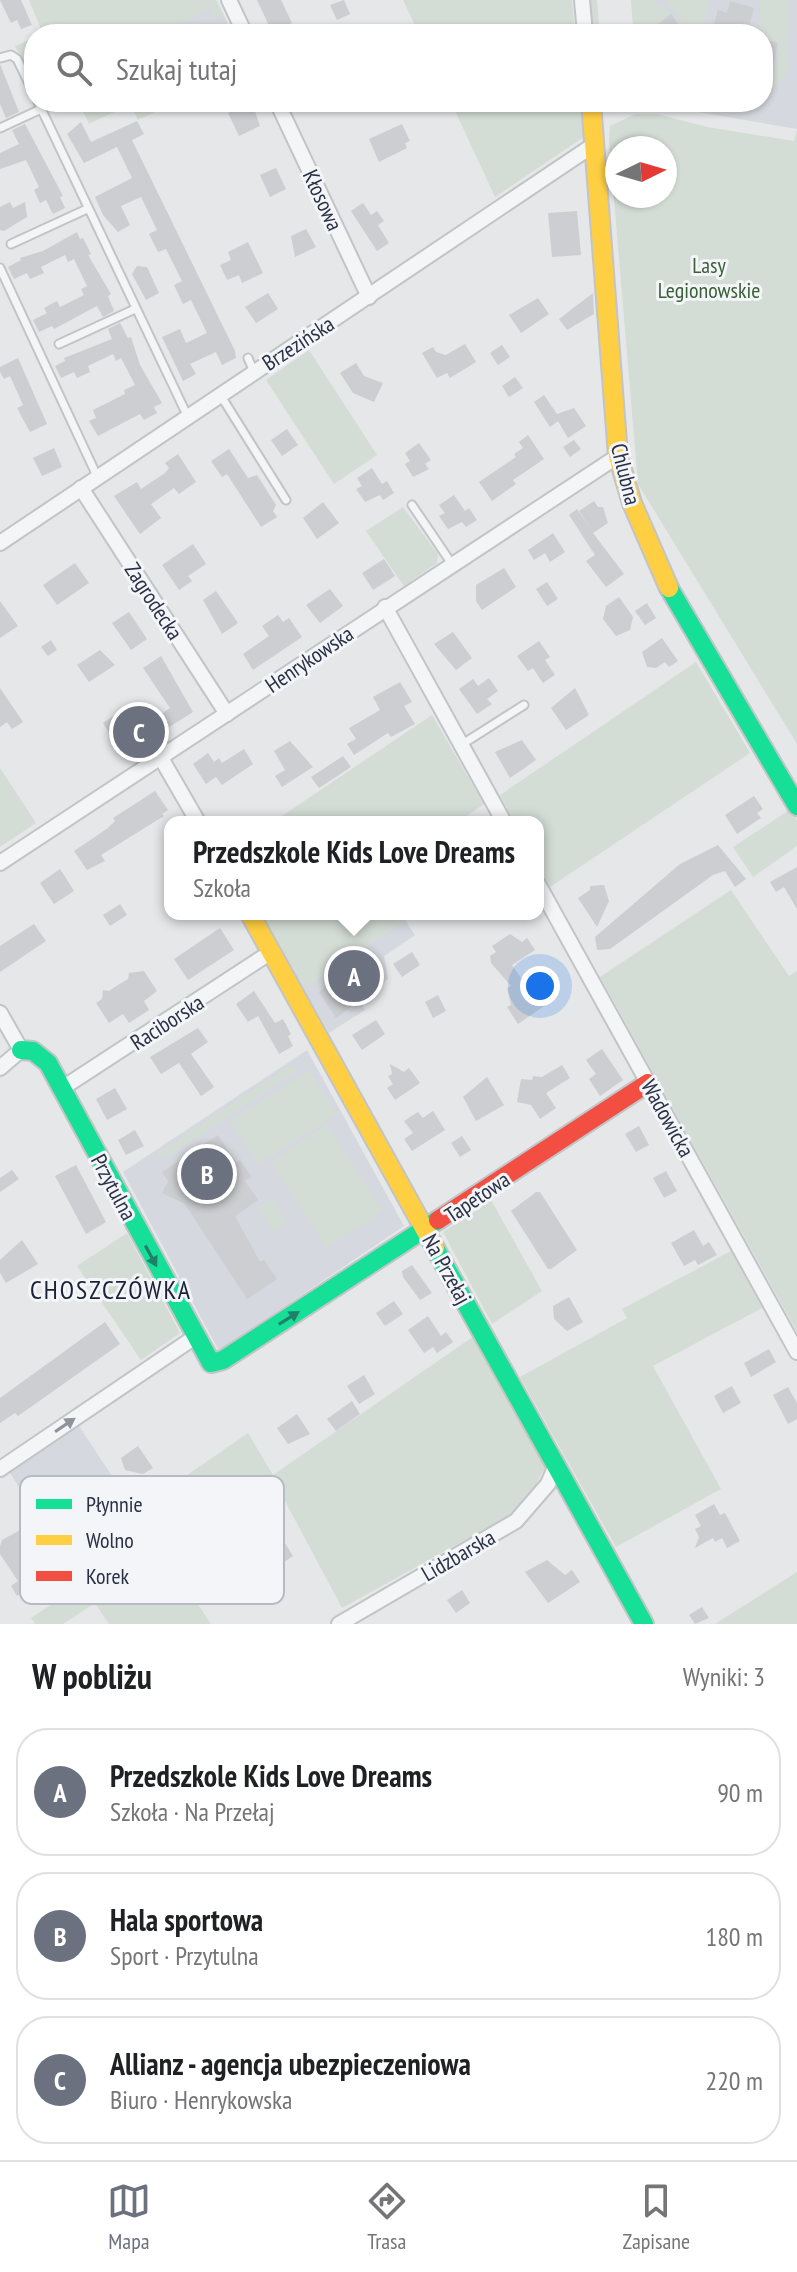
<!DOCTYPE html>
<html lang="pl">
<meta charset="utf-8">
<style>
body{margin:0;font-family:"PT Sans Narrow",sans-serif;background:#f2f2f2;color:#202124}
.compass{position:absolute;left:605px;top:136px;width:72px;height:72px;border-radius:50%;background:#fff;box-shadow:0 2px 6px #0004;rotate:85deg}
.you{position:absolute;left:540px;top:986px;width:28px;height:28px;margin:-20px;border:6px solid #fff;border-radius:50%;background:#1a73e8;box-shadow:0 0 0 12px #1a73e833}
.badge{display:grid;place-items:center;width:52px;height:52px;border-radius:50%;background:#6b717e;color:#fff;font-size:26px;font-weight:700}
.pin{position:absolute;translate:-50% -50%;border:4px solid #fff;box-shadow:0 2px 8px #0006}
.popup{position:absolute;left:164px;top:816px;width:380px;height:104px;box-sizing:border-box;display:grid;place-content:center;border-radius:16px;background:#fff;filter:drop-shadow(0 2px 6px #0005);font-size:26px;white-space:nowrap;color:#757577}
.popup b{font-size:30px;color:#202124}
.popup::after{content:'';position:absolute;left:50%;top:100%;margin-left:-16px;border:16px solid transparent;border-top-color:#fff}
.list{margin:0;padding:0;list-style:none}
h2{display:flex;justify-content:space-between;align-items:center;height:104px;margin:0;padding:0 32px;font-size:34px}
h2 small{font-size:26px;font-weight:400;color:#757577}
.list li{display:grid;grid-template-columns:52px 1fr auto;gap:24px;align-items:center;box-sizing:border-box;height:128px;margin:0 16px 16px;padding:0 16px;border:2px solid #e0e0e0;border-radius:32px}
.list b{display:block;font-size:30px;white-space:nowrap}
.list p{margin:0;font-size:26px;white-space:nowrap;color:#757577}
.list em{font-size:26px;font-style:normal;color:#757577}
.icon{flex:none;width:44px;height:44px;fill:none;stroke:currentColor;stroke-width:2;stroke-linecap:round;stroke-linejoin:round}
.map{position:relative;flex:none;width:797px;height:1624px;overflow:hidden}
.search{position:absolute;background:#fff;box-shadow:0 2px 6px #0004;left:24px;right:24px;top:24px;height:88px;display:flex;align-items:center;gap:20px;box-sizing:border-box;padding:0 28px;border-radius:32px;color:#757577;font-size:30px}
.sheet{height:536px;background:#fff}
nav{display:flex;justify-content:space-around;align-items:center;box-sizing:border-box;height:112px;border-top:2px solid #e0e0e0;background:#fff;font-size:22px;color:#757577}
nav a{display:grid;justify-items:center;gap:4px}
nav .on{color:#6b717e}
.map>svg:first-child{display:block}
</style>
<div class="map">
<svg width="797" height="1624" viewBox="0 0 797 1624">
<rect width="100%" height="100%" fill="#e5e7e9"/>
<g fill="#d5d8de">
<polygon points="631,0 797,0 797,129 639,102 763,102 763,34 634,34"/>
<polygon points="217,1 230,29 219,34 146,34"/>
<polygon points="405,920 415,935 384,956 388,979 361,1003 365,1010 329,1033 303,988"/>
<polygon points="307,1050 404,1226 219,1351 123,1172"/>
<polygon points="79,1426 152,1537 82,1585 10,1473"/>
</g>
<g fill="#d4ddd5" fill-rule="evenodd">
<polygon points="29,0 216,0 224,16 217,19 211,8 172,28 175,34 43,34"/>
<polygon points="403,0 572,0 575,34 419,34"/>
<polygon points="586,0 597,0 600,34 589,34"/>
<polygon points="631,0 652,0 671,14 659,24 666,34 634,34"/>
<polygon points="665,0 709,0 701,34 691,34"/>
<polygon points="760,0 790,0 787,70 784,78 766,94 763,94 763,72 774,74 780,45 760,34"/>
<polygon points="34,38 34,85 15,46"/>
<polygon points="78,102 176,102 138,120 131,104 89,124"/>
<polygon points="451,102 581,102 584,137 495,197"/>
<polygon points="695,102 728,102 727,114 697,110"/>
<path d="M 635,114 L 657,114 L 707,127 L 794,141 L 797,130 L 797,744 L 638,484 L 609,140 L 610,126 ZM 617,148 L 665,148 L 665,196 L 617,196 Z"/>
<polygon points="309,350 377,455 334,484 266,380"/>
<polygon points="403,507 438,554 437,563 404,586 366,531"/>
<polygon points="696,662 750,753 550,887 538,865 538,822 515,822 500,795"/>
<polygon points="432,715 484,804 458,822 273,822"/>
<polygon points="0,768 36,823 0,847"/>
<polygon points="791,809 797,820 797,846 753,877 733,847"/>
<polygon points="731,890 789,976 797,971 797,1332 600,977"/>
<polygon points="262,914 402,914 405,920 303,988"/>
<polygon points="292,1064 297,1071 162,1160 158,1153"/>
<polygon points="309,1071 337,1114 258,1164 230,1121"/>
<polygon points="327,1125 383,1211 327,1248 271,1162"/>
<polygon points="271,1199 287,1223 273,1232 258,1207"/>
<polygon points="491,1200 542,1291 492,1324 443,1232"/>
<polygon points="127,1233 180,1333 141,1360 77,1266"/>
<polygon points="731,1251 762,1308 653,1366 721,1489 616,1547 520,1377 627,1318 622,1309"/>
<polygon points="474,1336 546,1466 527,1500 505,1518 342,1608 277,1486 168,1559 211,1624 109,1624 95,1603 63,1624 35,1624 31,1618 152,1537 135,1511 248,1433 273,1475"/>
<polygon points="797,1572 797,1624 715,1624"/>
</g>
<g fill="#ccced1">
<polygon points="0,0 21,0 32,25 21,29 17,20 11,23"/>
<polygon points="257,0 281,0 292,23 272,32"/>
<polygon points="344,0 350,14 337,20 330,5"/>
<polygon points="730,1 754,8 747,34 711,34 718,10 727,13"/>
<polygon points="671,14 679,25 666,34 658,24"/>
<polygon points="763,39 778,43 773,65 763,62"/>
<polygon points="0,64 19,112 6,118 0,104"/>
<polygon points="230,102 252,102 260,126 239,136 228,113 234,110"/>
<polygon points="137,121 144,134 132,140 235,351 236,358 222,365 216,352 190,364 196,374 183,381 162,337 180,329 186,343 207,333 191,300 183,304 174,285 182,281 166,249 158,252 149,234 157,230 141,197 121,206 130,225 118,232 103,215 95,197 132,178 117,147 84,163 67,134 81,122 91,142"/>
<polygon points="25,124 63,196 60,197 65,208 53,214 46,200 40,203 34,190 39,187 26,160 0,169 0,153 19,144 12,130"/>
<polygon points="402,124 410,141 405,143 407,148 379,162 369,139"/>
<polygon points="276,168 286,189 270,197 260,175"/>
<polygon points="10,202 13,208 25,202 27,217 4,231 0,230 0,207"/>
<polygon points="363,203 371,215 377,211 384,221 378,225 389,243 377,251 351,211"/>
<polygon points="577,211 581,255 552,257 548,213"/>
<polygon points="306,229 316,247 295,257 291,236"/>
<polygon points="77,232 80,239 83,238 91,254 88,255 111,294 108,296 114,311 103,317 97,306 54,329 52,326 39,332 33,320 47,313 44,308 57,301 60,307 84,295 81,289 87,286 74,259 68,262 65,255 41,267 44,273 30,279 27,273 14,279 8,267 21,260 20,258 43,251"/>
<polygon points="248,242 263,273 242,283 239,275 227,280 220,265 231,260 228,252"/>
<polygon points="137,266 147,267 159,293 146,300 132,274"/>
<polygon points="268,293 278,309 256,323 245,307"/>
<polygon points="593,293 594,314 567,330 559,319"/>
<polygon points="538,298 549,314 521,333 509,315"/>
<polygon points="120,323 128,338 131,337 140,365 162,403 154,407 157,413 144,420 140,414 98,436 89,421 96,418 93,410 125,394 124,390 135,385 121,358 116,361 113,354 88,366 90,372 77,378 74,372 61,378 55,366 65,361 64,358 112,339 108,329"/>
<polygon points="465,344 476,362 450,378 447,373 437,378 422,353 433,347 436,352 446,355"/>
<polygon points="502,345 510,357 498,365 490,353"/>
<polygon points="18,358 47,424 30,432 17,408 23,405 10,376 4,379 0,372 0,367"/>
<polygon points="356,363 364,376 383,383 374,402 353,393 340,373"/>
<polygon points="515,377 523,388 509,397 502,386"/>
<polygon points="544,395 557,414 574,408 586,426 568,438 558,421 550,427 534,402"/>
<polygon points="287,429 298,445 282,456 271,440"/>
<polygon points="528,435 544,459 513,480 516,484 492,501 479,482 516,457 514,454 523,448 519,442"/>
<polygon points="574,440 581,449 570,457 563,447"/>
<polygon points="419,443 431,460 425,464 429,469 413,477 405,464 410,461 405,453"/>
<polygon points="54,448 62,467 42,476 33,458"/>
<polygon points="229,449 248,478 257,475 276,505 273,511 277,517 261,527 227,474 222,477 211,461"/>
<polygon points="178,454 196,482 179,494 174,488 151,504 161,518 140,534 114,496 137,482 141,489 165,473 169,468 165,463"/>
<polygon points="372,468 382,484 387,481 394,493 383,500 380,495 365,502 356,489 362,486 357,478"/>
<polygon points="454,495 465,511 469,508 477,520 466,527 462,522 448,529 439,516 445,513 439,505"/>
<polygon points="594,501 598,507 603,507 608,523 593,533 624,574 606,587 586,561 595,555 569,515 577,509 593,532 579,511"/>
<polygon points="323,502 339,523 317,539 303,518"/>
<polygon points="553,533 565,552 550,562 545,553 534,560 528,550"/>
<polygon points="193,544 206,564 188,576 192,581 179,590 162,565"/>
<polygon points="384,559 395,576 373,590 362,573"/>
<polygon points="75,563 89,583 57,605 43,585"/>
<polygon points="504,568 516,587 482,610 476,601 476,585"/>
<polygon points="547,582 558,599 547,606 536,589"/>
<polygon points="330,589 343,606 320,623 306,605"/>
<polygon points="216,591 238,623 222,634 203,600"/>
<polygon points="619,597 633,617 630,630 616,636 603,619 606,606"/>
<polygon points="0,601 18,626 0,638"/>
<polygon points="647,603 656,618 645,625 635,611"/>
<polygon points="129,612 147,639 131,650 112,623"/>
<polygon points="278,615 283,622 289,618 302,637 253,670 243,654 269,636 262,626"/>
<polygon points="453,632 472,658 456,670 434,644"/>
<polygon points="662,638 678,661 669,667 665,662 656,668 647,667 642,652"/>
<polygon points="51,640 57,650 48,656 41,647"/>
<polygon points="539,641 550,657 545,660 555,675 543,683 533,668 528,671 517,656"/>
<polygon points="100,650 115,665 89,682 77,665"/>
<polygon points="161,656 193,712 131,751 127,745 124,748 114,733 111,736 103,723 123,710 132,724 148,714 153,720 170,708 143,668"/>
<polygon points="489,678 498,691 487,699 492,704 477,714 459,689 473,679 478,686"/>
<polygon points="400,682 412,702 404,706 415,724 391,737 388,733 354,755 347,744 356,739 349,728 380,710 373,697"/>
<polygon points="0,688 23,722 12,729 7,722 0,727"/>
<polygon points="575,688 589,715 566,730 551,708"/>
<polygon points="522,740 536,760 510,778 495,752"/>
<polygon points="290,741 313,767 282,787 275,776 285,770 274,751"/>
<polygon points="244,749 253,764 222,785 216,777 206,784 193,764 208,753 214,762 219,758 222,763"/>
<polygon points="343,756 351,767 319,788 311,777"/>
<polygon points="155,791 168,810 162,814 164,816 101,855 105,861 87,870 74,851 108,828 115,821 113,818"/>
<polygon points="754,796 763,809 757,813 761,818 737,834 725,815"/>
<polygon points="718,845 746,879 735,887 725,871 713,875 610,949 597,950 595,937 680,864"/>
<polygon points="797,867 797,909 784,887 776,892 770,882"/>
<polygon points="60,869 74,891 54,904 40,883"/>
<polygon points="604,885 609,901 597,927 578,898 590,890 590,886"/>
<polygon points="120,904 127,915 110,926 103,915"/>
<polygon points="34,924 46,941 0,972 0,946"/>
<polygon points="220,928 234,950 188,980 174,959"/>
<polygon points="510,934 522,942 527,938 535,950 512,965 534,996 538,994 547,1004 518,1024 507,1007 511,1005 507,988 511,986 491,963 490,956 496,952 492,946"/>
<polygon points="412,952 420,965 402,977 393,964"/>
<polygon points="344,970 374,978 374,989 336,1018 319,992"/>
<polygon points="144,971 157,991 144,1001 149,1010 129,1023 123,1014 109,1023 96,1003 102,999 103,990 109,991 118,985 128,979 129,973"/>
<polygon points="254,991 275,1023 283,1019 291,1034 288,1036 293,1046 279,1054 258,1016 248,1022 236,1004"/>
<polygon points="438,995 446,1011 433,1018 425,1002"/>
<polygon points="376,1020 385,1034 362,1050 352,1035"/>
<polygon points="198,1028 208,1042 191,1054 214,1087 201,1096 179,1063 161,1074 150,1057"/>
<polygon points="602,1049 623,1080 600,1096 589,1079 596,1074 586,1060"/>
<polygon points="390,1064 404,1072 409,1068 420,1083 395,1100 387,1088 393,1084 388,1076 392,1074"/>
<polygon points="562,1065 570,1078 546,1093 556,1108 540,1119 531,1105 517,1102 521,1079 532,1080 533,1076 542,1077"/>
<polygon points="487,1077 504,1105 476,1121 463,1097"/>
<polygon points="115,1088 127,1109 107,1120 96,1099"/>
<polygon points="433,1111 445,1130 412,1151 404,1139 413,1133 404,1121 418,1112 423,1118"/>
<polygon points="639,1126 649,1145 636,1152 625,1134"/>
<polygon points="135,1130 144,1146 126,1155 118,1140"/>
<polygon points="218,1135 236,1162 240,1160 252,1177 245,1181 258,1200 235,1216 260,1262 264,1260 277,1279 247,1299 185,1204 162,1193 168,1181 162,1172"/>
<polygon points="462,1136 471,1150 460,1157 451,1143"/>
<polygon points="76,1165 106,1222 86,1234 55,1176"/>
<polygon points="12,1170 19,1179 0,1192 0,1178"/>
<polygon points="666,1171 677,1191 664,1198 653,1178"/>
<polygon points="536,1192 540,1192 577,1250 551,1269 548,1269 511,1211"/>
<polygon points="694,1230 703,1246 709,1242 717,1255 698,1265 695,1260 684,1266 671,1243"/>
<polygon points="22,1240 38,1264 6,1283 0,1273 0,1260"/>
<polygon points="412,1265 432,1293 420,1300 403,1277 402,1271"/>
<polygon points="569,1297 583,1322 567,1331 554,1319 553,1306"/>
<polygon points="394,1301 403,1314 385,1326 376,1313"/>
<polygon points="428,1316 441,1336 446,1332 453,1342 437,1353 433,1347 424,1353 408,1330"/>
<polygon points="105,1322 120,1344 18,1416 15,1413 0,1423 0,1398"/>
<polygon points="769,1349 776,1362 751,1377 744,1363"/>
<polygon points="364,1375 375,1394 359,1404 347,1386"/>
<polygon points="732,1386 741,1403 723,1413 714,1396"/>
<polygon points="788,1387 797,1403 797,1419 788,1424 773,1395"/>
<polygon points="352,1401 360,1414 336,1431 327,1419"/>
<polygon points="297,1414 310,1434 288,1444 277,1428"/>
<polygon points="138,1446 153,1468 143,1474 125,1470 121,1458"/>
<polygon points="145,1477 153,1490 141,1498 133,1485"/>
<polygon points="92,1485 103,1501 90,1510 79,1494"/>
<polygon points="714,1504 720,1515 725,1513 740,1541 727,1548 722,1538 715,1542 713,1538 695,1548 699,1537 695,1529 701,1526 695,1515"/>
<polygon points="26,1527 36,1549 20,1560 36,1584 17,1596 11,1586 18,1581 0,1554 0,1546 2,1540"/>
<polygon points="280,1535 293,1556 269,1572 270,1575 220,1604 207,1583 211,1578 233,1566 237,1573 259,1559 254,1552 261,1545"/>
<polygon points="547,1560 565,1575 572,1570 580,1582 548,1603 525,1572"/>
<polygon points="462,1590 470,1603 456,1613 447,1600"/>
<polygon points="702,1607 709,1618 695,1624 689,1615"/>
</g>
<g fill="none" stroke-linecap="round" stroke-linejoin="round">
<defs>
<g id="lane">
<polyline points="0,58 11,55 17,59 34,94"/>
<polyline points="38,102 187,415"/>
<polyline points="0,128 41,109"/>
<polyline points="11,244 87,209"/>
<polyline points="0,268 97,476"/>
<polyline points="59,344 135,309"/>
<polyline points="248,358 254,372"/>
<polyline points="221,396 286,500"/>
<polyline points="412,505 452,564"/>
<polyline points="461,745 524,705"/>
</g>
<g id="street">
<polyline points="229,0 245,34"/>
<polyline points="582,0 585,34"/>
<polyline points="277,102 369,297"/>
<polyline points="81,488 227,714"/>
<polyline points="0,543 595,144"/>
<polyline points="385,607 504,822"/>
<polyline points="161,758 198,822"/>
<polyline points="0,863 618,456"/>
<polyline points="538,884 797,1352"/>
<polyline points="0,1013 21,1050 0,1068"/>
<polyline points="61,1089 271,952"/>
<polyline points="0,1469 195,1337"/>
<polyline points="339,1624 516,1521 548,1484 556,1465"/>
</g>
<g id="fast">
<polyline points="669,588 797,806"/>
<polyline points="21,1050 33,1051 48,1063 211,1363 223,1360 438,1220"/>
<polyline points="435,1248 644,1624"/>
</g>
<g id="slow">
<polyline points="591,102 618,456 632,503 669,588"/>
<polyline points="250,914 435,1248"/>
</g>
<polyline id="jam" points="438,1220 648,1083"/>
</defs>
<use href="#lane" stroke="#c2c4c7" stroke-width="11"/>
<use href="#street" stroke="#c2c4c7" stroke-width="18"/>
<use href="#fast" stroke="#c2c4c7" stroke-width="22"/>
<use href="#slow" stroke="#c2c4c7" stroke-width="22"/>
<use href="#jam" stroke="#c2c4c7" stroke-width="22"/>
<use href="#lane" stroke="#f4f5f6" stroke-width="7"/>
<use href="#street" stroke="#f4f5f6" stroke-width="14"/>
<use href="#fast" stroke="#16e098" stroke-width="18"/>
<use href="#slow" stroke="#ffcf43" stroke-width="18"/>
<use href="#jam" stroke="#f24e42" stroke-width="18"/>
</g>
<defs><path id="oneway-solid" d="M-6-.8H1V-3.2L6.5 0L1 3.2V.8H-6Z" transform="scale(2)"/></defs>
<g fill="#21806a">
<use href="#oneway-solid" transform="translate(151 1256) rotate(62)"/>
<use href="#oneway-solid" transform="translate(289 1318) rotate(-32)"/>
</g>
<use fill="#8f939d" href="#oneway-solid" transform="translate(65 1425) rotate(-34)"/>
<g text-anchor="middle" stroke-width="6" stroke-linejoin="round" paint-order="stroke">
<g font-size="22" fill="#2a3144" stroke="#f3f5f9">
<text transform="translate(323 200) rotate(65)" y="8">Kłosowa</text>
<text transform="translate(298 343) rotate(-33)" y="8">Brzezińska</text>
<text transform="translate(626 474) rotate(76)" y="8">Chlubna</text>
<text transform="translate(154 601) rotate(57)" y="8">Zagrodecka</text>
<text transform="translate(309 659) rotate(-34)" y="8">Henrykowska</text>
<text transform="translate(167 1022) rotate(-33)" y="8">Raciborska</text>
<text transform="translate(668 1118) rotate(61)" y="8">Wadowicka</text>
<text transform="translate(114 1187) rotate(62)" y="8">Przytulna</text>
<text transform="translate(477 1197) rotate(-34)" y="8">Tapetowa</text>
<text transform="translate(447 1269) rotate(61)" y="8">Na Przełaj</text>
<text transform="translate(458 1555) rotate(-30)" y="8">Lidzbarska</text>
</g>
<g font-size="22" fill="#3b6037" stroke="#f3f5f9">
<text x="709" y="273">Lasy<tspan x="709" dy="25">Legionowskie</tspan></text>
</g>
<g font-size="26" letter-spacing="2" fill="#1c2235" stroke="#f3f5f9">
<text x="111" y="1299">CHOSZCZÓWKA</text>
</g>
</g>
<rect x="20" y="1476" width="264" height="128" rx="12" fill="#f3f5f9" stroke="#b7bac3" stroke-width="2"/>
<rect x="36" y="1499" width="36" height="10" fill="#16e098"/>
<rect x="36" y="1535" width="36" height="10" fill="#ffcf43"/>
<rect x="36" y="1571" width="36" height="10" fill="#f24e42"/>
<g font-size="22" fill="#2a3144">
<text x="86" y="1512">Płynnie</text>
<text x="86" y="1548">Wolno</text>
<text x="86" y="1584">Korek</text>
</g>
</svg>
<svg class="compass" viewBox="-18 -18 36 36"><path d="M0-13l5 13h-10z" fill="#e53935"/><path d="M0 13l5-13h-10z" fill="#757577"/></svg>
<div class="you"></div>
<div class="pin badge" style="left:354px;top:976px">A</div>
<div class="popup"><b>Przedszkole Kids Love Dreams</b>Szkoła</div>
<div class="pin badge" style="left:207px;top:1174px">B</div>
<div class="pin badge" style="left:139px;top:732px">C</div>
<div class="search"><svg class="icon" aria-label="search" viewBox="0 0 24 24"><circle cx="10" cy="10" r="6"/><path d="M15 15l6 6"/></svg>Szukaj tutaj</div>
</div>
<section class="sheet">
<h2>W pobliżu<small>Wyniki: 3</small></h2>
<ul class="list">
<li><span class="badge">A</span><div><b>Przedszkole Kids Love Dreams</b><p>Szkoła · Na Przełaj</p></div><em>90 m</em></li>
<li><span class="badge">B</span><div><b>Hala sportowa</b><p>Sport · Przytulna</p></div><em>180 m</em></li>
<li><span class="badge">C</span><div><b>Allianz - agencja ubezpieczeniowa</b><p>Biuro · Henrykowska</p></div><em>220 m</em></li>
</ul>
</section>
<nav>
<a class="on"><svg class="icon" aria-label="map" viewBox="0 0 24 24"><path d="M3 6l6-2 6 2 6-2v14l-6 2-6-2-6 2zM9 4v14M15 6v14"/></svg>Mapa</a>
<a><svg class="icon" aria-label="directions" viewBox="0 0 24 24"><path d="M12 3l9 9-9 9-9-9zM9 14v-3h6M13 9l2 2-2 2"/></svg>Trasa</a>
<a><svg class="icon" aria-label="saved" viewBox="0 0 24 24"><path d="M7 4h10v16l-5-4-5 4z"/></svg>Zapisane</a>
</nav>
